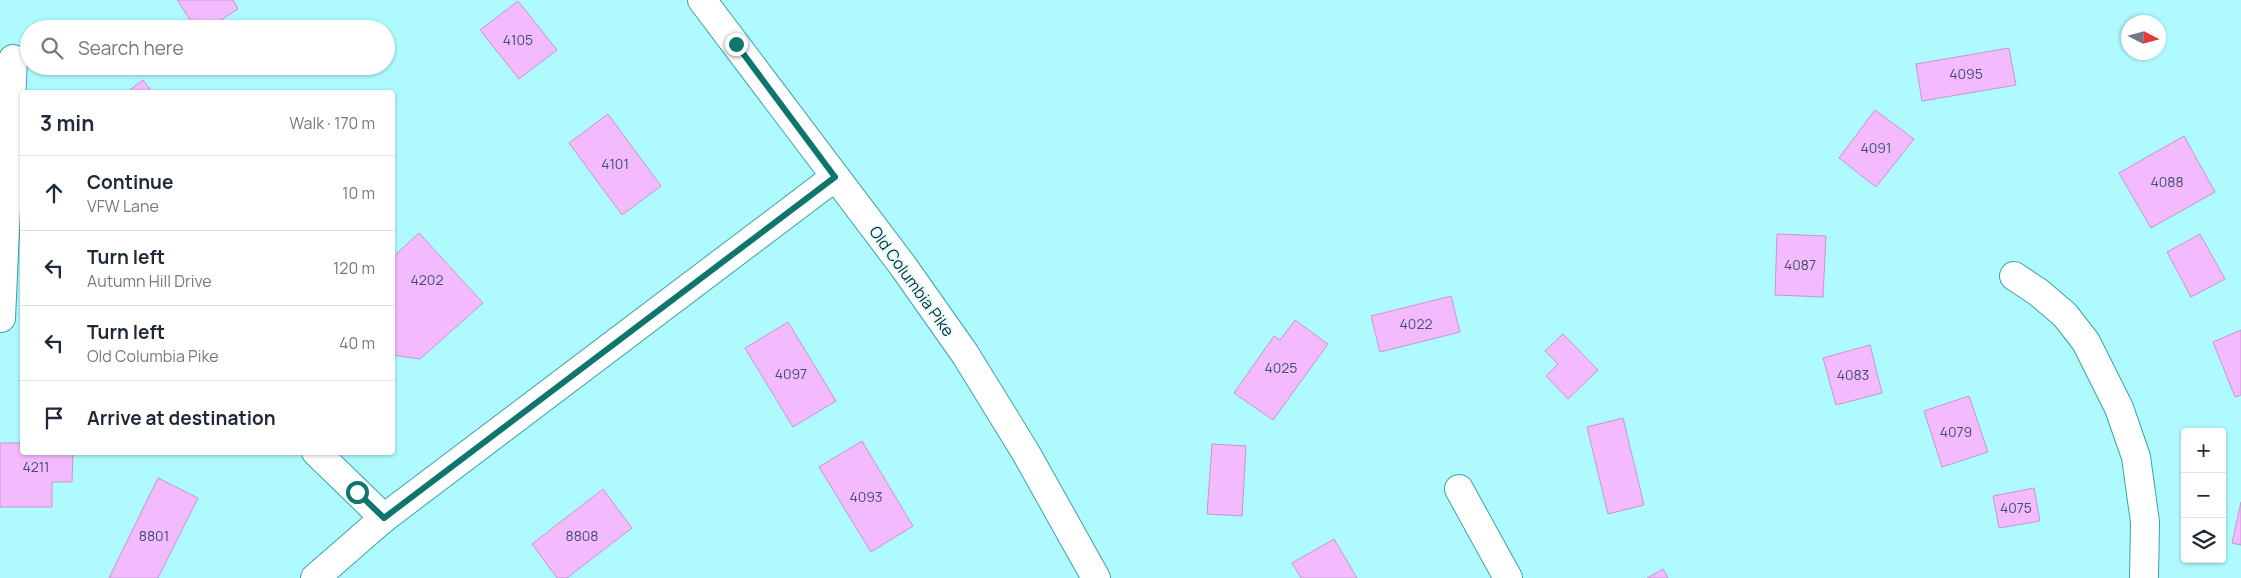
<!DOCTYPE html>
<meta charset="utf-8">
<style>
body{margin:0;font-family:Manrope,sans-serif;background:#f6f6f7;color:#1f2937}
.controls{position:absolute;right:15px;bottom:15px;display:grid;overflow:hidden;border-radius:5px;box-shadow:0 1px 4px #0004}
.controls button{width:45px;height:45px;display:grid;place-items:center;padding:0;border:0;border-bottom:1px solid #e0e1e3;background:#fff;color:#1f2937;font:25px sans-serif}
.compass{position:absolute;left:2121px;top:15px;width:45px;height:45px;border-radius:50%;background:#fff;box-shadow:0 1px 4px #0004;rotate:96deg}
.stop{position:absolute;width:15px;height:15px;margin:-11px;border:4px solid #0f766e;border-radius:50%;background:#fff}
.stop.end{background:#0f766e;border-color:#fff;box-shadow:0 1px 5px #0008}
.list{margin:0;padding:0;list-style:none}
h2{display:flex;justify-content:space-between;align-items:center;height:65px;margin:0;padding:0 20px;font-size:21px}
h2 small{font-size:16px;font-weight:400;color:#747a83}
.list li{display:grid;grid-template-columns:32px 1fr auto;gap:15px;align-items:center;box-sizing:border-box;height:75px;padding:0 20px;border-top:1px solid #e0e1e3}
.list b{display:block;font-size:19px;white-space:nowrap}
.list p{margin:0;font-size:16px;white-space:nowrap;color:#747a83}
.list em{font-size:16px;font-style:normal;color:#747a83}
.icon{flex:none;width:28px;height:28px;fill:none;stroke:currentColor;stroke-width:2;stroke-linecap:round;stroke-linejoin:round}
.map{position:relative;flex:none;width:2241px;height:578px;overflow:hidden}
.search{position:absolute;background:#fff;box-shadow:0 1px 4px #0004;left:20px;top:20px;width:375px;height:55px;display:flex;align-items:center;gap:12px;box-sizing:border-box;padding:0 18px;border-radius:28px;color:#747a83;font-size:19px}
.panel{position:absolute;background:#fff;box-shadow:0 1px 4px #0004;left:20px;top:90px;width:375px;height:365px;border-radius:5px}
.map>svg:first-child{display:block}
</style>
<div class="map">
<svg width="2241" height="578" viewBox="0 0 2241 578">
<rect width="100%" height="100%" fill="#affaff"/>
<g fill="#f3bafe" stroke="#c697ce">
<polygon points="177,0 233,0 238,9 207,29 196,29"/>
<polygon points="518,1 557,50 519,79 480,30"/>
<polygon points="2009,48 2016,85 1922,101 1916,64"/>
<polygon points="143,80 152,92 127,92"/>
<polygon points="1875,110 1914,139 1876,187 1839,158"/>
<polygon points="608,114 661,186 622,215 569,143"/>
<polygon points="2184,136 2215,192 2151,228 2119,173"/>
<polygon points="419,233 483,303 420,359 392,355 392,258"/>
<polygon points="1777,234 1826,236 1823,297 1775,295"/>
<polygon points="2200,234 2225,279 2191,297 2167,252"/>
<polygon points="1451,296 1460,332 1380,352 1371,316"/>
<polygon points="1295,320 1328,344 1273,420 1234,393 1274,336 1280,340"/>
<polygon points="788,322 836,401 793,427 745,348"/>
<polygon points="2241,330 2241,395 2235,397 2213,342"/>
<polygon points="1563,334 1598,370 1568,399 1546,376 1558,364 1545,351"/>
<polygon points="1870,345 1882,393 1836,405 1823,358"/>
<polygon points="1969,396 1988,452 1942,467 1924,411"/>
<polygon points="1623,418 1644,505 1608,514 1587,427"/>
<polygon points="22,436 22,452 73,452 72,482 52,482 52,507 0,507 0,443 20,443"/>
<polygon points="862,441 913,526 871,552 819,467"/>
<polygon points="1212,444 1246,446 1242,516 1207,514"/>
<polygon points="158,478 198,498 158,578 109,578"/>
<polygon points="2034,488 2040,521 1999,528 1993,496"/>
<polygon points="603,489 632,528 567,578 557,578 532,544"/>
<polygon points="2241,502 2241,545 2232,543"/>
<polygon points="1334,539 1357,578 1301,578 1292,563"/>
<polygon points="1663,569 1668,578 1647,578"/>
</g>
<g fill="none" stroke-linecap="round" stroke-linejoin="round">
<defs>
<g id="minor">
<polyline points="702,0 903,266 965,354 1026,453 1096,578"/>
<polyline points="2014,276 2038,292 2065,315 2086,342 2119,408 2136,457 2145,522 2144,578"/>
<polyline points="1,318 13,59"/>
<polyline points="316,452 384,518"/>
<polyline points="1459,489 1508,578"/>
<polyline points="315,578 384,518 835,177"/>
</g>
</defs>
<use href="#minor" stroke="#3ca2a8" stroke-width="30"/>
<use href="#minor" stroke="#fff" stroke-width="28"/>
</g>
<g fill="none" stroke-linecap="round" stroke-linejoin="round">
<polyline stroke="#0f766e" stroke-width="6" points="357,492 384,518 835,177 736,44"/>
</g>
<g text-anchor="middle" stroke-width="4.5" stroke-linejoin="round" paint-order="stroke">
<g font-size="14" fill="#3f5266">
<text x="518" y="45">4105</text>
<text x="1966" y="79">4095</text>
<text x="1876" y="153">4091</text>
<text x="615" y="169">4101</text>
<text x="2167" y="187">4088</text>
<text x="1800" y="270">4087</text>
<text x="427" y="285">4202</text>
<text x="1416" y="329">4022</text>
<text x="1281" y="373">4025</text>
<text x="791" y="379">4097</text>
<text x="1853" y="380">4083</text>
<text x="1956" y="437">4079</text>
<text x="36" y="472">4211</text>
<text x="866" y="502">4093</text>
<text x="2016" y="513">4075</text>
<text x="154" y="541">8801</text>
<text x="582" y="541">8808</text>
</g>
<g font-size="16" fill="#033033" stroke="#eafbfc">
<text transform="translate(912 281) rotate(54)" y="6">Old Columbia Pike</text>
</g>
</g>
</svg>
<div class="controls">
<button>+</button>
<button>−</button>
<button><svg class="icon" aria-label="layers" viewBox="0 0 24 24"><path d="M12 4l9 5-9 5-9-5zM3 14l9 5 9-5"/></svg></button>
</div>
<svg class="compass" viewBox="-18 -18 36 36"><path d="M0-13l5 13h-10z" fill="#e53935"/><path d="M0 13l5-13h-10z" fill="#747a83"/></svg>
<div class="stop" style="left:357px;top:492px"></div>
<div class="stop end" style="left:736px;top:44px"></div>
<div class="search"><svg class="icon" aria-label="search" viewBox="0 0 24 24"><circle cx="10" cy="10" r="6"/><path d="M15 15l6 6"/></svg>Search here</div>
<section class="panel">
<h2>3 min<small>Walk · 170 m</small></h2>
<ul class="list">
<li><svg class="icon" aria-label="ahead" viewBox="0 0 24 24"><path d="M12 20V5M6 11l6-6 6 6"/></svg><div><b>Continue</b><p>VFW Lane</p></div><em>10 m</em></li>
<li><svg class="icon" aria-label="left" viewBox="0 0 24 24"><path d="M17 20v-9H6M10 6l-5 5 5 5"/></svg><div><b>Turn left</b><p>Autumn Hill Drive</p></div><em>120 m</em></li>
<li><svg class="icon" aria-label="left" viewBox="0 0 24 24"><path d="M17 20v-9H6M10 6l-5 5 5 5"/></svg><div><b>Turn left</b><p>Old Columbia Pike</p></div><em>40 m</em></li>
<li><svg class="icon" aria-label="arrive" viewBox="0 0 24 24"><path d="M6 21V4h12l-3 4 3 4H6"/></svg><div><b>Arrive at destination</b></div></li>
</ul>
</section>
</div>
